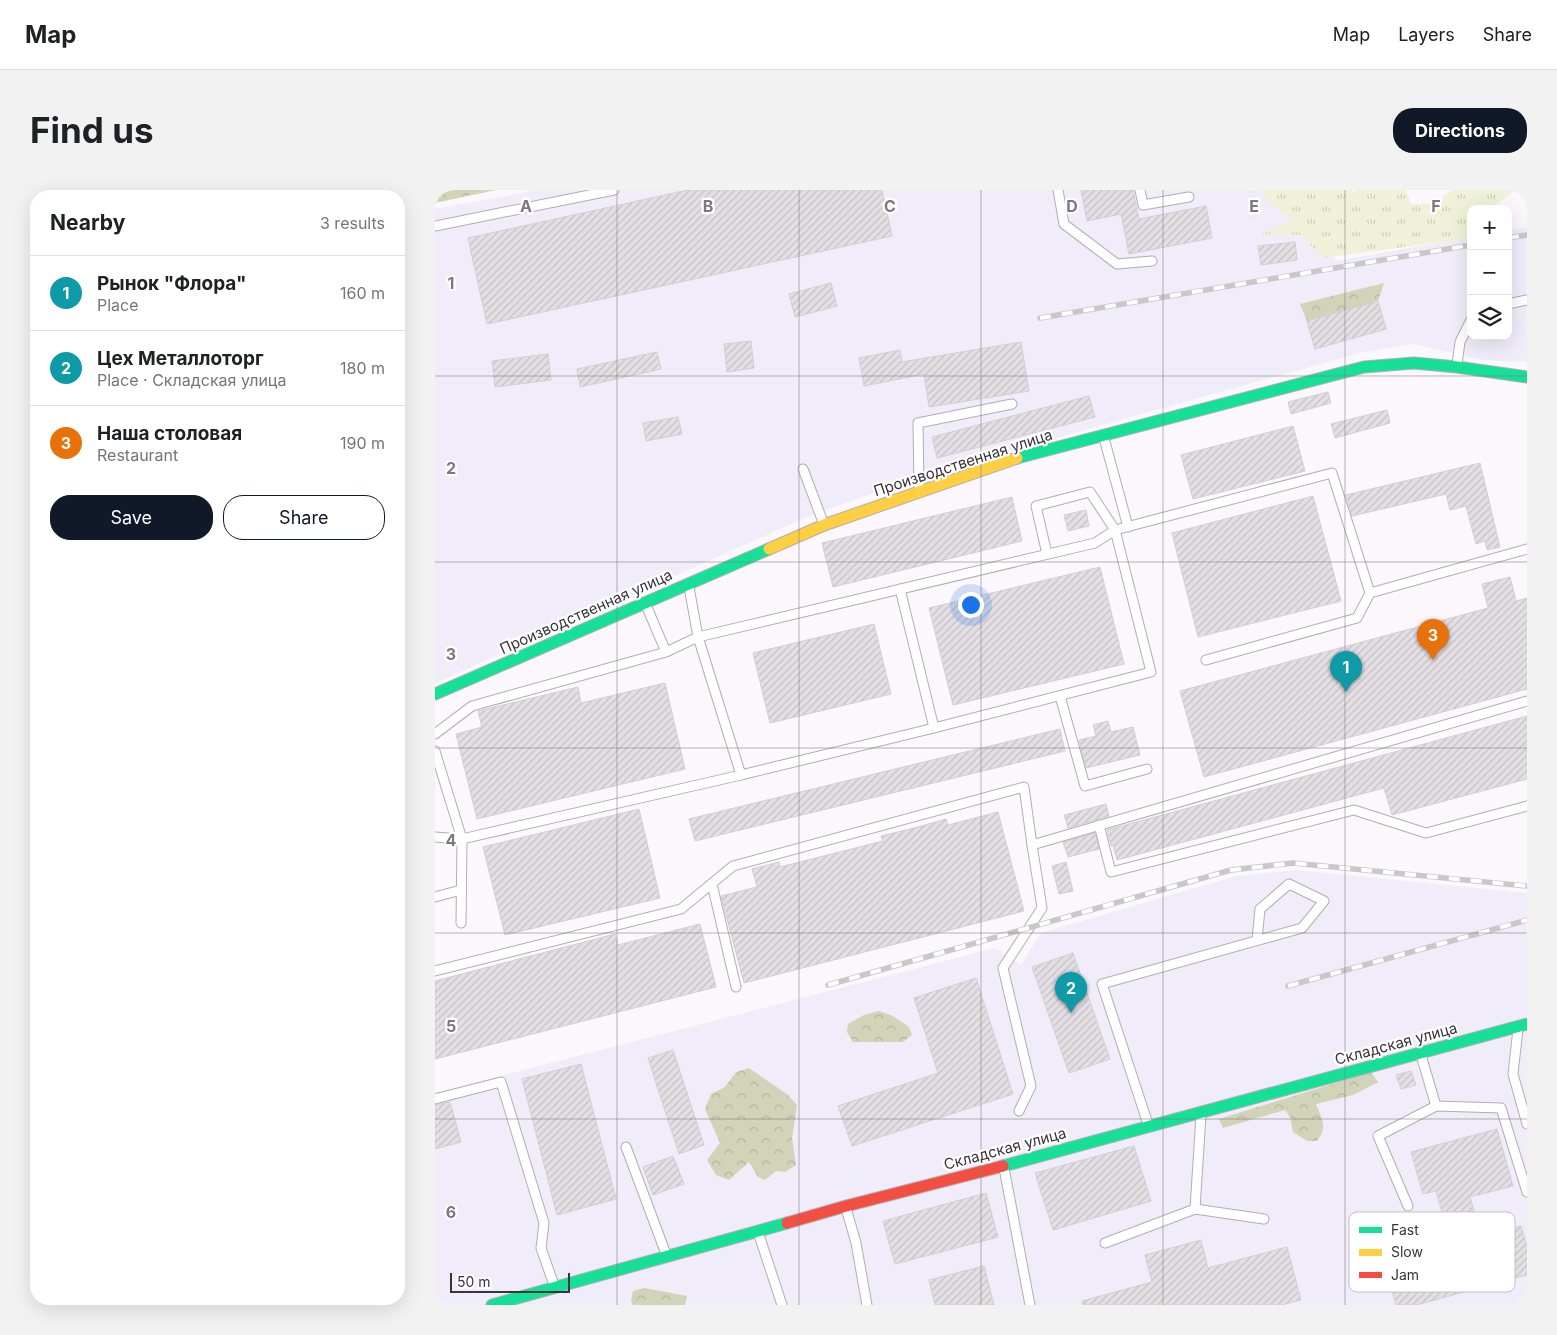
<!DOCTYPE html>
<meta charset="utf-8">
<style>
body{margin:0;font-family:Inter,sans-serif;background:#f2f2f2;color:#202124}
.controls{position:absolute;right:15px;top:15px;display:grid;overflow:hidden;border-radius:10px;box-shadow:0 5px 20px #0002}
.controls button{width:45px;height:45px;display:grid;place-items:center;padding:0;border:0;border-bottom:1px solid #e0e0e0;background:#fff;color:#202124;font:25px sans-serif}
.scale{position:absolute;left:15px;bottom:12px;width:120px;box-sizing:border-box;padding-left:5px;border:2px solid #39343a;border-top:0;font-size:14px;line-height:18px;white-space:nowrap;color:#39343a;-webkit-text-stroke:4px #fff;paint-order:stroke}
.you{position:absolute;left:535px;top:414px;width:18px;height:18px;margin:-12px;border:4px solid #fff;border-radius:50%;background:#1a73e8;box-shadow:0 0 0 8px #1a73e833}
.badge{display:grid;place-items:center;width:32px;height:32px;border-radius:50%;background:#111827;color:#fff;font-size:16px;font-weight:700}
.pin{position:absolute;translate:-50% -41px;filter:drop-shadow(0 1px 2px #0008)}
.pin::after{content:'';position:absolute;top:26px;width:18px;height:15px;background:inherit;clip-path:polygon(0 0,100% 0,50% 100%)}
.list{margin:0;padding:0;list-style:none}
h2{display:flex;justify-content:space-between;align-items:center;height:65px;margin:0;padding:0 20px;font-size:21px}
h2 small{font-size:16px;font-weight:400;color:#757577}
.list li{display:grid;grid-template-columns:32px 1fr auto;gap:15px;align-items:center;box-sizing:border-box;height:75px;padding:0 20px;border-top:1px solid #e0e0e0}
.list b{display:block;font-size:19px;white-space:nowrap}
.list p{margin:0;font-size:16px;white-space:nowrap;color:#757577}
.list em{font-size:16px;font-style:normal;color:#757577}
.actions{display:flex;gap:10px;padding:15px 20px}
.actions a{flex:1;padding:11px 0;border:1px solid #111827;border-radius:20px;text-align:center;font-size:18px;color:#111827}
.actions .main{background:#111827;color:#fff}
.icon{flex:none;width:28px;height:28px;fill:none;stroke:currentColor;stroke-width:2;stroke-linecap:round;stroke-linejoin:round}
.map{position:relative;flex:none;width:1092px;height:1115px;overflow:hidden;border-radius:20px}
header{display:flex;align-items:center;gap:30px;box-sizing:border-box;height:70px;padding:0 25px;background:#fff;border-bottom:1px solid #e0e0e0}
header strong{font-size:24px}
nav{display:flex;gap:28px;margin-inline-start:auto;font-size:18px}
.intro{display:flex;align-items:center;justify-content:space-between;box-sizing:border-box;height:120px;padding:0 30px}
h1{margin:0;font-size:35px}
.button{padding:12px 22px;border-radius:20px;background:#111827;color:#fff;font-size:18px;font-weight:700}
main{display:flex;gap:30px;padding:0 30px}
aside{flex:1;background:#fff;border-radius:20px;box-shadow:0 5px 20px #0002}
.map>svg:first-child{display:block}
</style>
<header>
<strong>Map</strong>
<nav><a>Map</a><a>Layers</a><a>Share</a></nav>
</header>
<div class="intro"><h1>Find us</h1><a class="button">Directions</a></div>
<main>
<aside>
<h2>Nearby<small>3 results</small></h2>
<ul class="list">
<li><span class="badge" style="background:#0f9aa8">1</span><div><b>Рынок &quot;Флора&quot;</b><p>Place</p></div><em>160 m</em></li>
<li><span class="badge" style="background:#0f9aa8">2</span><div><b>Цех Металлоторг</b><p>Place · Складская улица</p></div><em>180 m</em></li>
<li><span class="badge" style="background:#e8710a">3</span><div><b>Наша столовая</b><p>Restaurant</p></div><em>190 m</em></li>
</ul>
<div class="actions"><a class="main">Save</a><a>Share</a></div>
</aside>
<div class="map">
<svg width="1092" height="1115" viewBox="0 0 1092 1115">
<defs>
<pattern id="grass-tufts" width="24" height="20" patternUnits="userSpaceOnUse" patternTransform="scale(1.25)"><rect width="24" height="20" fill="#eff2d8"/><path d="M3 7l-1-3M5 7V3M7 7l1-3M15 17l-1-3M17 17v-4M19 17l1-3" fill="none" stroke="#ced0ba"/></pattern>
<pattern id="forest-crowns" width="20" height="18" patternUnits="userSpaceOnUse" patternTransform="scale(1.25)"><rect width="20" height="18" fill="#d1d4b8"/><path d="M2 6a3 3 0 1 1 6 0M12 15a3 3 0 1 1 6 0" fill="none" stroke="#b4b79f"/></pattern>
<pattern id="building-hatch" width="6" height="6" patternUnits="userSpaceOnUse" patternTransform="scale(1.25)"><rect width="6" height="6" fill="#e4dfe4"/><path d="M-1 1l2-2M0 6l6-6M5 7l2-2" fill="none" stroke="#c4c0c4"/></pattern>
</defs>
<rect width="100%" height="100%" fill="#fcf7fc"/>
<g fill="#f0ecf9">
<polygon points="103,0 834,0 901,71 1036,47 1036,146 1073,146 1073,41 1092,37 1092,172 1047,170 979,154 925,163 489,285 374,326 0,493 0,19"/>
<polygon points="862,680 1092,703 1092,1115 0,1115 0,903 560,758 586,775 606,743 801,686"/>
</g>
<polygon fill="url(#grass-tufts)" points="827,0 917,0 919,3 923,0 971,0 976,14 996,14 1019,0 1081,0 1055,19 1036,19 1036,48 888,68 866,45 826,44 858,30 831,12"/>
<g fill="url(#forest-crowns)">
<polygon points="0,0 61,0 0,13"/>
<polygon points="949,93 943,111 872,131 865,114"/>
<polygon points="444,821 458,826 474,837 477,845 468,852 418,852 412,842 413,834 429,825"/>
<polygon points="314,878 353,905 362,915 357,948 361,975 350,982 341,981 330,990 323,987 314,972 294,990 281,985 272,970 285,953 270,919 276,904 290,897 301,882"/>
<path d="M 936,882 L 943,892 L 918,905 L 881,914 C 887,930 893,936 882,951 L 872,951 L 858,942 L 855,927 L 850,920 L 788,938 L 784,929 Z"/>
<polygon points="209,1098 252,1106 250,1115 198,1115 196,1111 198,1101"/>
</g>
<g fill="url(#building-hatch)" stroke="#d2ced3">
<polygon points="253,0 447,0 457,46 52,134 33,48"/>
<polygon points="646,0 698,0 704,29 771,16 777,48 694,64 686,24 652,31"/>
<polygon points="860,52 862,70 826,75 823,56"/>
<polygon points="396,93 402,116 360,127 354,104"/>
<polygon points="943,111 951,139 880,159 872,131"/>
<polygon points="316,151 319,178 292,182 289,154"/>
<polygon points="586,152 594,201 494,217 489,184 429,196 424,168 465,160 467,172"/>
<polygon points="222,162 226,179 145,197 142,179"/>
<polygon points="113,164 116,190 60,197 57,171"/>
<polygon points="893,202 896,213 856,224 853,212"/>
<polygon points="654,206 660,227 502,268 497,247"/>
<polygon points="952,220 955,233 900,248 896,234"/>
<polygon points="243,227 247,244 211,251 208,233"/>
<polygon points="858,236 870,281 758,309 746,265"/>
<polygon points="1045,273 1065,357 1052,360 1050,351 1041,354 1031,316 1015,320 1011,304 917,326 911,305"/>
<polygon points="878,306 906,411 763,447 737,343"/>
<polygon points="577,307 587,351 398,397 387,353"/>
<polygon points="651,320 654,336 633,341 629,325"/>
<polygon points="665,377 689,474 518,515 494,418"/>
<polygon points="1075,387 1081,411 1092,408 1092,499 769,587 745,501 1053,418 1047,394"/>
<polygon points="439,434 456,504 335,533 318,463"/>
<polygon points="230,493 250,579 42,629 21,544 47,537 43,521 143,497 146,513"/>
<polygon points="1092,526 1092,589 957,625 949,598 682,670 678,655 676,656 672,640"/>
<polygon points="673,531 676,542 698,537 705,565 651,578 644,550 661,546 658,535"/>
<polygon points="625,539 630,561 260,651 254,629"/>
<polygon points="671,614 674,626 633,638 629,625"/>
<polygon points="204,619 225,708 70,745 48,657"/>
<polygon points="563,622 589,721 309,793 286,706 322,697 317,679 344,672 345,677 448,651 446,646 483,637 511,629 513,635"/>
<polygon points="660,643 664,659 633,667 628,652"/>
<polygon points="631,672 638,701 624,704 617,676"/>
<polygon points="265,734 281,797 0,869 0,791 180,744 183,755"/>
<polygon points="638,763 675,869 634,883 597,777"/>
<polygon points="541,788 578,904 417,956 403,916 503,883 479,808"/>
<polygon points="238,860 269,955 244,964 213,868"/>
<polygon points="146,874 181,1009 122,1025 87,889"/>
<polygon points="976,881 981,895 966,899 961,885"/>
<polygon points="15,912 26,952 0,959 0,915"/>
<polygon points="1062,939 1078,996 1035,1007 1046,1047 1086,1036 1092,1056 1092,1085 981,1115 961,1115 943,1051 1010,1033 1001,1001 988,1004 976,962"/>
<polygon points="699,956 716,1011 618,1040 600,983"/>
<polygon points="238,966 249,994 218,1005 208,977"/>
<polygon points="551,1003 563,1047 460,1074 448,1031"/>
<polygon points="766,1050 773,1078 852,1057 866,1110 846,1115 648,1115 647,1111 717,1092 710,1065"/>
<polygon points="549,1076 559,1115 500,1115 494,1090"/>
</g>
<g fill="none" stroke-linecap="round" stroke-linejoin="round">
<defs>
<g id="lane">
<polyline points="623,0 629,34 682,74 717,71"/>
<polyline points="705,0 708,15 754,7"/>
<polyline points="0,36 179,0"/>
<polyline points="1073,114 1092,110"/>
<polyline points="1022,174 1025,152 1036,130"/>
<polyline points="669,248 693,337"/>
<polyline points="368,279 388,332"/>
<polyline points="484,299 483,233 577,214"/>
<polyline points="254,397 263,447 660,353 680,340 897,283 935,403"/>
<polyline points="465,399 499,538 716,482 680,340 655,302 601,316 612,364"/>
<polyline points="211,415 231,462 263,447 306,585 499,538"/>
<polyline points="771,470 922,428 935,403 1092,359"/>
<polyline points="625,506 650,596 712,579"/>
<polyline points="0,544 37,516 231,462"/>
<polyline points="0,561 27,649 26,733"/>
<polyline points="664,635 676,682 919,620 991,643 1092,616"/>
<polyline points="0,647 27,649 306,585"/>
<polyline points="277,694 301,797"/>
<polyline points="0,707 26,700"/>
<polyline points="0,781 246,719 298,676 589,597 597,655 1092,511"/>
<polyline points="1083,839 1078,884 1092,934"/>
<polyline points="0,909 66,892 109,1033 106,1058 119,1095"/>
<polyline points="1001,916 1066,918 1092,1002"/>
<polyline points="584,921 596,896 568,778 607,718 597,655"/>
<polyline points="713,934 667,794 867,738 889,711 854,694 825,719 822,750"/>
<polyline points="191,957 231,1064"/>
<polyline points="569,978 595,1115"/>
<polyline points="973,1016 943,946 1001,916 986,865"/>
<polyline points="411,1018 421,1053 432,1115"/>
<polyline points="760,1019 766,925"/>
<polyline points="324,1045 347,1115"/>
<polyline points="670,1053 760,1019 829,1029"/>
</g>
<g id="fast">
<polyline points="582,268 929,177 979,173 1022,177 1092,187"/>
<polyline points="0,504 334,359"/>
<polyline points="568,976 1092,834"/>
<polyline points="57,1115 352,1033"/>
</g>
<polyline id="slow" points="334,359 389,335 582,268"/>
<polyline id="jam" points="352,1033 411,1016 568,976"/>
</defs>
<use href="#lane" stroke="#b2aeb2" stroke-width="11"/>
<use href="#fast" stroke="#b2aeb2" stroke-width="13"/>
<use href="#slow" stroke="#b2aeb2" stroke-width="13"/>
<use href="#jam" stroke="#b2aeb2" stroke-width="13"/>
<polyline stroke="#e3e2e3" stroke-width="3" stroke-dasharray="1 4" stroke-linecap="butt" points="815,27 818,7 816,0"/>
<use href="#lane" stroke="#fffeff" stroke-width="9"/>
<use href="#fast" stroke="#16e098" stroke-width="11"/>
<use href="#slow" stroke="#ffcf43" stroke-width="11"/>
<use href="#jam" stroke="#f24e42" stroke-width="11"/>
<defs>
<g id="rail">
<polyline points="1073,48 1092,45"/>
<polyline points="605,128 1036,55"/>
<polyline points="393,795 796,680 858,673 1092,696"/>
<polyline points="853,796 1092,730"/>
</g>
</defs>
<use href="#rail" stroke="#c9c7c9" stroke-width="5.5"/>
<use href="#rail" stroke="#fff" stroke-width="4" stroke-dasharray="11" stroke-linecap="butt"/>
</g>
<path fill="none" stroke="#7d787e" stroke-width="1" stroke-opacity="0.55" d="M 182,0 L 182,1115M 364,0 L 364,1115M 546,0 L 546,1115M 728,0 L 728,1115M 910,0 L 910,1115M 0,186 L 1092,186M 0,372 L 1092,372M 0,558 L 1092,558M 0,743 L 1092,743M 0,929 L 1092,929"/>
<g text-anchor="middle" stroke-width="4.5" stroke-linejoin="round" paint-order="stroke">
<g font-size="15" fill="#39343a" stroke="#fff">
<text transform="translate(528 273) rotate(-18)" y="5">Производственная улица</text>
<text transform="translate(151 422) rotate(-24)" y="5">Производственная улица</text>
<text transform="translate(961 854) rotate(-15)" y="5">Складская улица</text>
<text transform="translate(570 959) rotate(-15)" y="5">Складская улица</text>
</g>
</g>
<rect x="914" y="1022" width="166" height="80" rx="8" fill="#fff" stroke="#c4c2c4" stroke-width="1"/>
<rect x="924" y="1037" width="23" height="6" fill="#16e098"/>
<rect x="924" y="1059" width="23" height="7" fill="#ffcf43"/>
<rect x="924" y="1082" width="23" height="6" fill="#f24e42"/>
<g font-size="14" fill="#39343a">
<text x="956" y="1045">Fast</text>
<text x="956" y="1067">Slow</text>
<text x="956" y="1090">Jam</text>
</g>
<g font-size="16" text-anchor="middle" font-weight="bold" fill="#7d787e" stroke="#fff" stroke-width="4.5" stroke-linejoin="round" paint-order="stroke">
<text x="91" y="22">A</text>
<text x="273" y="22">B</text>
<text x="455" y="22">C</text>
<text x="637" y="22">D</text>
<text x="819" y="22">E</text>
<text x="1001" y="22">F</text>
<text x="16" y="99">1</text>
<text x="16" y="284">2</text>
<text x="16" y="470">3</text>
<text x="16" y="656">4</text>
<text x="16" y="842">5</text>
<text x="16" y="1028">6</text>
</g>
</svg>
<div class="controls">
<button>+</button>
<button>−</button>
<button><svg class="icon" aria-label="layers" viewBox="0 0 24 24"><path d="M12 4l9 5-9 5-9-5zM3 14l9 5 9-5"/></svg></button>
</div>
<div class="scale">50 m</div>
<div class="you"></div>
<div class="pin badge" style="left:911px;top:502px;background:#0f9aa8">1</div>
<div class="pin badge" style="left:636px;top:823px;background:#0f9aa8">2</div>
<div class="pin badge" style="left:998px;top:470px;background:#e8710a">3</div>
</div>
</main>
